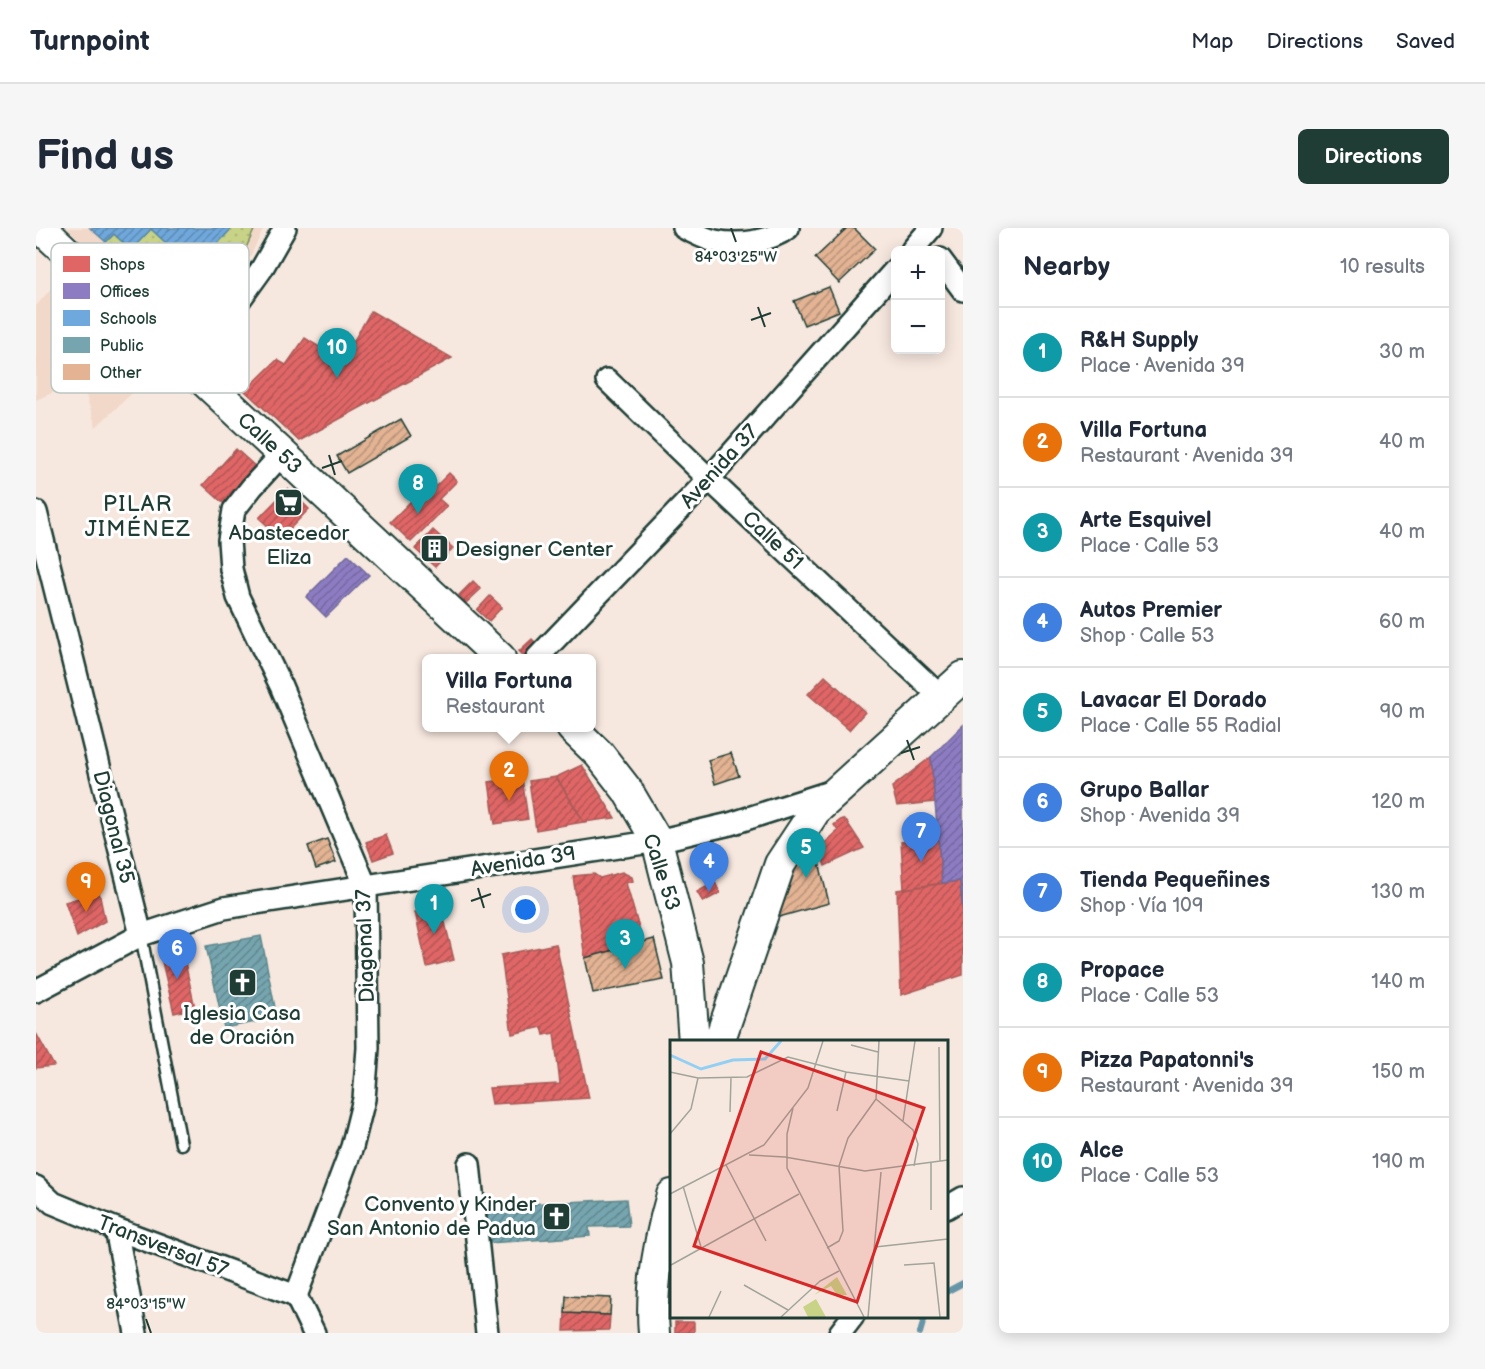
<!DOCTYPE html>
<meta charset="utf-8">
<style>
body{margin:0;font-family:"Balsamiq Sans",sans-serif;background:#f6f6f7;color:#1f2937}
.controls{position:absolute;right:18px;top:18px;display:grid;overflow:hidden;border-radius:9px;box-shadow:0 3px 15px #0003}
.controls button{width:54px;height:54px;display:grid;place-items:center;padding:0;border:0;border-bottom:2px solid #e0e1e3;background:#fff;color:#1f2937;font:30px sans-serif}
.you{position:absolute;left:490px;top:682px;width:21px;height:21px;margin:-15px;border:4px solid #fff;border-radius:50%;background:#1a73e8;box-shadow:0 0 0 9px #1a73e833}
.badge{display:grid;place-items:center;width:39px;height:39px;border-radius:50%;background:#1f3d34;color:#fff;font-size:20px;font-weight:700}
.pin{position:absolute;translate:-50% -50px;filter:drop-shadow(0 2px 3px #0008)}
.pin::after{content:'';position:absolute;top:32px;width:21px;height:18px;background:inherit;clip-path:polygon(0 0,100% 0,50% 100%)}
.popup{position:absolute;left:386px;top:426px;width:174px;height:78px;box-sizing:border-box;display:grid;place-content:center;border-radius:9px;background:#fff;filter:drop-shadow(0 2px 4px #0005);font-size:20px;white-space:nowrap;color:#747a83}
.popup b{font-size:22px;color:#1f2937}
.popup::after{content:'';position:absolute;left:50%;top:100%;margin-left:-12px;border:12px solid transparent;border-top-color:#fff}
.list{margin:0;padding:0;list-style:none}
h2{display:flex;justify-content:space-between;align-items:center;height:78px;margin:0;padding:0 24px;font-size:26px}
h2 small{font-size:20px;font-weight:400;color:#747a83}
.list li{display:grid;grid-template-columns:39px 1fr auto;gap:18px;align-items:center;box-sizing:border-box;height:90px;padding:0 24px;border-top:2px solid #e0e1e3}
.list b{display:block;font-size:22px;white-space:nowrap}
.list p{margin:0;font-size:20px;white-space:nowrap;color:#747a83}
.list em{font-size:20px;font-style:normal;color:#747a83}
.map{position:relative;flex:none;width:927px;height:1105px;overflow:hidden;border-radius:9px}
header{display:flex;align-items:center;gap:36px;box-sizing:border-box;height:84px;padding:0 30px;background:#fff;border-bottom:2px solid #e0e1e3}
header strong{font-size:28px}
nav{display:flex;gap:33px;margin-inline-start:auto;font-size:21px}
.intro{display:flex;align-items:center;justify-content:space-between;box-sizing:border-box;height:144px;padding:0 36px}
h1{margin:0;font-size:42px}
.button{padding:15px 27px;border-radius:9px;background:#1f3d34;color:#fff;font-size:21px;font-weight:700}
main{display:flex;gap:36px;padding:0 36px}
aside{flex:1;background:#fff;border-radius:9px;box-shadow:0 3px 15px #0003}
.map>svg:first-child{display:block}
</style>
<header>
<strong>Turnpoint</strong>
<nav><a>Map</a><a>Directions</a><a>Saved</a></nav>
</header>
<div class="intro"><h1>Find us</h1><a class="button">Directions</a></div>
<main>
<div class="map">
<svg width="927" height="1105" viewBox="0 0 927 1105">
<defs>
<pattern id="garden-dots" width="8" height="8" patternUnits="userSpaceOnUse" patternTransform="scale(1.5)"><rect width="8" height="8" fill="#c8d387"/><path d="M2 2h.1M6 6h.1" fill="none" stroke="#abb675" stroke-width="1.8" stroke-linecap="round"/></pattern>
<pattern id="shops-hatch" width="6" height="6" patternUnits="userSpaceOnUse" patternTransform="scale(1.5)"><rect width="6" height="6" fill="#e06666"/><path d="M-1 1l2-2M0 6l6-6M5 7l2-2" fill="none" stroke="#b55555"/></pattern>
<pattern id="offices-hatch" width="6" height="6" patternUnits="userSpaceOnUse" patternTransform="scale(1.5)"><rect width="6" height="6" fill="#8e7cc3"/><path d="M-1 1l2-2M0 6l6-6M5 7l2-2" fill="none" stroke="#73679f"/></pattern>
<pattern id="schools-hatch" width="6" height="6" patternUnits="userSpaceOnUse" patternTransform="scale(1.5)"><rect width="6" height="6" fill="#6fa8dc"/><path d="M-1 1l2-2M0 6l6-6M5 7l2-2" fill="none" stroke="#5b8ab3"/></pattern>
<pattern id="public-hatch" width="6" height="6" patternUnits="userSpaceOnUse" patternTransform="scale(1.5)"><rect width="6" height="6" fill="#76a5af"/><path d="M-1 1l2-2M0 6l6-6M5 7l2-2" fill="none" stroke="#60888f"/></pattern>
<pattern id="building-hatch" width="6" height="6" patternUnits="userSpaceOnUse" patternTransform="scale(1.5)"><rect width="6" height="6" fill="#e3b394"/><path d="M-1 1l2-2M0 6l6-6M5 7l2-2" fill="none" stroke="#b7937a"/></pattern>
</defs>
<rect width="100%" height="100%" fill="#f7e8df"/>
<filter id="ink" filterUnits="userSpaceOnUse"><feTurbulence type="fractalNoise" baseFrequency=".0167" numOctaves="2"/><feDisplacementMap in="SourceGraphic" scale="12" xChannelSelector="R" yChannelSelector="G"/><feConvolveMatrix kernelMatrix="1 2 1 2 8 2 1 2 1" color-interpolation-filters="sRGB"/></filter>
<g filter="url(#ink)">
<g fill="#f1d8c8">
<polygon points="31,0 228,0 211,35 160,94 150,99 135,98"/>
<polygon points="25,49 123,140 60,199 45,152 0,172 0,78"/>
</g>
<polygon fill="url(#garden-dots)" stroke="#74885e" stroke-width="1.5" points="196,0 219,0 205,31 156,87 147,92 138,91 64,20 78,6 95,22 115,1 158,40"/>
<g fill="url(#shops-hatch)" stroke="#a65a57" stroke-width="1.5">
<polygon points="335,83 416,130 263,213 209,163 241,132 250,137 269,110 306,133"/>
<polygon points="200,221 221,240 188,276 167,257"/>
<polygon points="413,245 421,253 403,271 411,278 375,314 354,294 383,265 388,270"/>
<polygon points="252,260 273,281 245,310 223,290"/>
<polygon points="397,302 417,320 399,339 379,321"/>
<polygon points="437,353 445,361 430,375 423,367"/>
<polygon points="454,368 466,379 453,393 441,382"/>
<polygon points="496,411 504,419 490,430 483,423"/>
<polygon points="789,448 829,484 813,502 772,466"/>
<polygon points="895,529 899,574 861,578 856,559"/>
<polygon points="546,537 579,590 548,594 520,549"/>
<polygon points="520,549 548,594 500,602 493,553"/>
<polygon points="486,550 492,591 459,596 453,554"/>
<polygon points="806,591 811,594 828,620 789,638 783,620 802,603 798,597"/>
<polygon points="350,607 357,625 337,632 330,614"/>
<polygon points="902,609 906,655 868,661 865,614"/>
<polygon points="586,644 596,649 597,653 590,655 607,714 549,730 537,648 558,646 564,650"/>
<polygon points="924,653 927,686 927,747 865,767 861,662"/>
<polygon points="679,654 684,665 667,674 661,664"/>
<polygon points="63,664 69,693 41,709 29,674"/>
<polygon points="405,678 418,732 391,739 379,684"/>
<polygon points="145,716 159,780 138,785 123,721"/>
<polygon points="520,716 553,870 456,876 453,860 524,856 518,805 508,807 506,799 476,806 465,727"/>
<polygon points="0,805 18,838 0,840"/>
<polygon points="529,1085 574,1087 573,1102 528,1103"/>
<rect x="639" y="1094" width="19" height="11"/>
</g>
<g fill="url(#offices-hatch)" stroke="#6d6998" stroke-width="1.5">
<polygon points="312,327 333,347 290,389 270,369"/>
<polygon points="927,497 927,686 924,653 906,655 895,529"/>
</g>
<polygon fill="url(#schools-hatch)" stroke="#5788aa" stroke-width="1.5" points="54,0 196,0 158,41 115,1 95,22 78,6 70,14"/>
<g fill="url(#public-hatch)" stroke="#5c868a" stroke-width="1.5">
<polygon points="225,708 241,790 188,800 170,718"/>
<polygon points="590,971 593,998 553,999 554,1008 453,1015 449,978"/>
</g>
<g fill="none" stroke-linecap="round" stroke-linejoin="round">
<g stroke="#6595a7" stroke-width="6">
<polyline points="910,1064 927,1055"/>
<polyline points="884,1105 889,1088"/>
</g>
</g>
<g fill="url(#building-hatch)" stroke="#1f3d34" stroke-width="1.5">
<polygon points="811,0 818,0 839,21 803,55 779,30"/>
<polygon points="793,59 803,83 768,97 758,73"/>
<polygon points="365,191 375,208 311,245 301,228"/>
<polygon points="695,525 703,548 679,556 672,532"/>
<polygon points="291,611 300,634 280,641 272,618"/>
<polygon points="779,618 793,675 743,689 741,676 765,625"/>
<polygon points="618,711 628,752 557,765 549,730"/>
<polygon points="530,1068 575,1070 574,1087 529,1085"/>
</g>
<g fill="none" stroke-linecap="round" stroke-linejoin="round">
<defs>
<polyline id="service" points="105,707 145,916"/>
<g id="minor">
<path d="M 648,0 C 657,4 669,11 679,13 C 703,18 732,14 752,0"/>
<polyline points="876,22 895,0"/>
<polyline points="904,31 927,62"/>
<polyline points="144,131 202,74 225,42 249,0"/>
<polyline points="571,152 673,251 906,470"/>
<polyline points="246,226 216,259 198,282 193,312 195,341 202,369 245,458 330,659 332,820 328,871 316,919 260,1068"/>
<polyline points="0,284 105,707"/>
<polyline points="501,430 673,251 860,41"/>
<polyline points="0,763 105,707 188,680 621,613 694,596 794,564"/>
<polyline points="433,936 451,1105"/>
<polyline points="0,959 17,975 80,1001 260,1068"/>
<polyline points="910,980 927,970"/>
<polyline points="80,1001 100,1105"/>
<polyline points="260,1068 278,1105"/>
<polyline points="804,1105 817,1088"/>
</g>
<g id="secondary">
<polyline points="5,0 464,430"/>
<polyline points="536,500 563,526 591,562 621,613 652,735 658,814"/>
<polyline points="683,814 744,636 779,583 927,449"/>
<path d="M 618,1105 C 614,1059 623,1012 636,967"/>
</g>
</defs>
<use href="#service" stroke="#1f3d34" stroke-width="15"/>
<use href="#minor" stroke="#1f3d34" stroke-width="26"/>
<use href="#secondary" stroke="#1f3d34" stroke-width="34"/>
<use href="#service" stroke="#fff" stroke-width="10"/>
<use href="#minor" stroke="#fff" stroke-width="21"/>
<use href="#secondary" stroke="#fff" stroke-width="30"/>
</g>
</g>
<path fill="none" stroke="#1f3d34" stroke-width="2" d="M 695,0 L 700,14M 722,79 L 729,99M 715,92 L 735,85M 293,227 L 299,247M 286,240 L 306,233M 871,512 L 878,532M 865,525 L 884,519M 442,660 L 448,680M 435,673 L 455,666M 110,1091 L 115,1105"/>
<defs>
<symbol id="supermarket-square" viewBox="-11 -11 22 22"><rect x="-9" y="-9" width="18" height="18" rx="4" fill="#1f3d34" stroke="#fff"/><path d="M-6-5.5h2.5l.6 2H6L4.5 2H-2.5L-4.4-4H-6ZM-1.5 3.2a1.3 1.3 0 1 0 .1 0ZM3 3.2a1.3 1.3 0 1 0 .1 0Z" fill="#fff"/></symbol>
<symbol id="building-square" viewBox="-11 -11 22 22"><rect x="-9" y="-9" width="18" height="18" rx="4" fill="#1f3d34" stroke="#fff"/><path d="M-4-6H4V6H1V3H-1V6H-4ZM-2.5-4.3h1.7v1.8h-1.7ZM.8-4.3h1.7v1.8H.8ZM-2.5-1h1.7V.8h-1.7ZM.8-1h1.7V.8H.8Z" fill="#fff"/></symbol>
<symbol id="church-square" viewBox="-11 -11 22 22"><rect x="-9" y="-9" width="18" height="18" rx="4" fill="#1f3d34" stroke="#fff"/><path d="M-1.2-6h2.4v3.5h3.3v2.4h-3.3V6h-2.4V-.1h-3.3v-2.4h3.3Z" fill="#fff"/></symbol>
</defs>
<g fill-rule="evenodd">
<use href="#supermarket-square" x="236" y="258" width="33" height="33"/>
<use href="#building-square" x="382" y="304" width="33" height="33"/>
<use href="#church-square" x="190" y="738" width="33" height="33"/>
<use href="#church-square" x="504" y="972" width="33" height="33"/>
</g>
<g text-anchor="middle" stroke-width="6" stroke-linejoin="round" paint-order="stroke">
<g font-size="21" fill="#1f3d34" stroke="#fff">
<text transform="translate(234 215) rotate(43)" y="7">Calle 53</text>
<text transform="translate(683 238) rotate(-48)" y="7">Avenida 37</text>
<text transform="translate(737 312) rotate(43)" y="7">Calle 51</text>
<text transform="translate(78 599) rotate(76)" y="7">Diagonal 35</text>
<text transform="translate(487 633) rotate(-9)" y="7">Avenida 39</text>
<text transform="translate(626 644) rotate(72)" y="7">Calle 53</text>
<text transform="translate(329 718) rotate(-92)" y="7">Diagonal 37</text>
<text transform="translate(127 1018) rotate(21)" y="7">Transversal 57</text>
</g>
<g font-size="21" fill="#1f3d34" stroke="#fff">
<text x="253" y="312">Abastecedor<tspan x="253" dy="24">Eliza</tspan></text>
<text x="419" y="328" text-anchor="start">Designer Center</text>
<text x="206" y="792">Iglesia Casa<tspan x="206" dy="24">de Oración</tspan></text>
<text x="500" y="983" text-anchor="end">Convento y Kinder<tspan x="500" dy="24">San Antonio de Padua</tspan></text>
</g>
<g font-size="22" letter-spacing="1.5" fill="#1f3d34" stroke="#fff">
<text x="102" y="283">PILAR<tspan x="102" dy="25">JIMÉNEZ</tspan></text>
</g>
</g>
<g transform="translate(634 812)">
<rect width="278" height="278" fill="#f7e8df"/>
<path d="M 146,259 L 156,277 L 138,277 L 133,267 Z" fill="#c8d387"/>
<path d="M 167,237 L 177,255 L 167,255 L 161,246 L 144,255 Z" fill="#c8d387"/>
<path fill="none" stroke="#93cff3" stroke-width="3" d="M 0,15 L 31,29 L 63,20 L 95,19 L 111,1"/>
<path fill="none" stroke="#a1a49b" stroke-width="1.5" d="M 181,5 L 208,12M 269,7 L 270,121M 0,32 L 28,38 L 77,37 L 118,17 L 176,32 L 239,41M 206,59 L 243,90 L 248,104 L 244,126M 206,59 L 209,1M 123,68 L 117,94 L 117,128 L 194,277M 167,71 L 176,32M 60,72 L 61,38M 233,81 L 245,1M 0,94 L 21,69 L 28,38M 79,115 L 115,117 L 195,131 L 278,120M 261,123 L 261,170M 56,125 L 96,201M 13,146 L 31,207M 0,154 L 94,105 L 138,48 L 153,1M 205,207 L 278,199M 157,208 L 169,201 L 173,191 L 169,126 L 178,98 L 206,59M 1,225 L 129,154M 234,225 L 264,223 L 270,277M 74,245 L 118,270M 0,251 L 0,223M 39,277 L 51,251M 111,277 L 150,241 L 169,231M 198,277 L 211,132"/>
<path fill="#d62828" fill-opacity="0.15" stroke="#d62828" stroke-width="3" d="M 91,12 L 254,68 L 187,262 L 24,206 Z"/>
<rect width="278" height="278" fill="none" stroke="#1f3d34" stroke-width="3"/>
</g>
<rect x="15" y="15" width="198" height="150" rx="9" fill="#fff" stroke="#bcc5c2" stroke-width="1.5"/>
<rect x="27" y="28" width="27" height="16" fill="#e06666"/>
<rect x="27" y="55" width="27" height="16" fill="#8e7cc3"/>
<rect x="27" y="82" width="27" height="16" fill="#6fa8dc"/>
<rect x="27" y="109" width="27" height="16" fill="#76a5af"/>
<rect x="27" y="136" width="27" height="16" fill="#e3b394"/>
<g font-size="16" fill="#1f3d34">
<text x="64" y="42">Shops</text>
<text x="64" y="69">Offices</text>
<text x="64" y="96">Schools</text>
<text x="64" y="123">Public</text>
<text x="64" y="150">Other</text>
</g>
<g font-size="15" text-anchor="middle" fill="#1f3d34" stroke="#fff" stroke-width="6" stroke-linejoin="round" paint-order="stroke">
<text x="700" y="34">84°03'25"W</text>
<text x="110" y="1081">84°03'15"W</text>
</g>
</svg>
<div class="controls">
<button>+</button>
<button>−</button>
</div>
<div class="you"></div>
<div class="pin badge" style="left:398px;top:706px;background:#0f9aa8">1</div>
<div class="pin badge" style="left:473px;top:573px;background:#e8710a">2</div>
<div class="popup"><b>Villa Fortuna</b>Restaurant</div>
<div class="pin badge" style="left:589px;top:741px;background:#0f9aa8">3</div>
<div class="pin badge" style="left:673px;top:664px;background:#3f7fe0">4</div>
<div class="pin badge" style="left:770px;top:650px;background:#0f9aa8">5</div>
<div class="pin badge" style="left:141px;top:751px;background:#3f7fe0">6</div>
<div class="pin badge" style="left:885px;top:634px;background:#3f7fe0">7</div>
<div class="pin badge" style="left:382px;top:286px;background:#0f9aa8">8</div>
<div class="pin badge" style="left:50px;top:684px;background:#e8710a">9</div>
<div class="pin badge" style="left:301px;top:150px;background:#0f9aa8">10</div>
</div>
<aside>
<h2>Nearby<small>10 results</small></h2>
<ul class="list">
<li><span class="badge" style="background:#0f9aa8">1</span><div><b>R&amp;H Supply</b><p>Place · Avenida 39</p></div><em>30 m</em></li>
<li><span class="badge" style="background:#e8710a">2</span><div><b>Villa Fortuna</b><p>Restaurant · Avenida 39</p></div><em>40 m</em></li>
<li><span class="badge" style="background:#0f9aa8">3</span><div><b>Arte Esquivel</b><p>Place · Calle 53</p></div><em>40 m</em></li>
<li><span class="badge" style="background:#3f7fe0">4</span><div><b>Autos Premier</b><p>Shop · Calle 53</p></div><em>60 m</em></li>
<li><span class="badge" style="background:#0f9aa8">5</span><div><b>Lavacar El Dorado</b><p>Place · Calle 55 Radial</p></div><em>90 m</em></li>
<li><span class="badge" style="background:#3f7fe0">6</span><div><b>Grupo Ballar</b><p>Shop · Avenida 39</p></div><em>120 m</em></li>
<li><span class="badge" style="background:#3f7fe0">7</span><div><b>Tienda Pequeñines</b><p>Shop · Vía 109</p></div><em>130 m</em></li>
<li><span class="badge" style="background:#0f9aa8">8</span><div><b>Propace</b><p>Place · Calle 53</p></div><em>140 m</em></li>
<li><span class="badge" style="background:#e8710a">9</span><div><b>Pizza Papatonni's</b><p>Restaurant · Avenida 39</p></div><em>150 m</em></li>
<li><span class="badge" style="background:#0f9aa8">10</span><div><b>Alce</b><p>Place · Calle 53</p></div><em>190 m</em></li>
</ul>
</aside>
</main>
